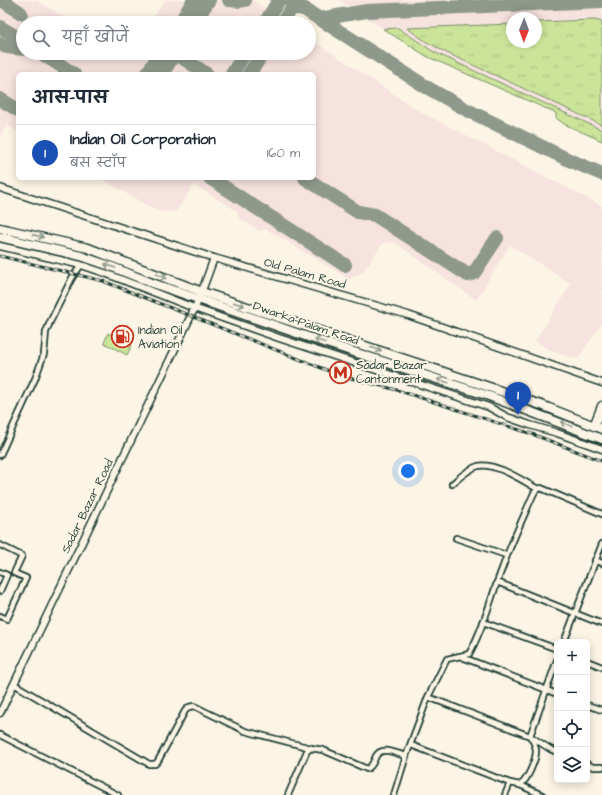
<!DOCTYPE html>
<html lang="hi">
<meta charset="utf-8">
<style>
body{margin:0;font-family:"Architects Daughter","Playpen Sans Deva",sans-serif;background:#f6f6f7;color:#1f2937}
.controls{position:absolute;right:12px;bottom:12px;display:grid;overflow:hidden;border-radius:6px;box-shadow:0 2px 10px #0003}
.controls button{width:36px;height:36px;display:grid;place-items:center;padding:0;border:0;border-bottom:1px solid #e0e1e3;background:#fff;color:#1f2937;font:20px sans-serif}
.compass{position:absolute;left:506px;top:12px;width:36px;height:36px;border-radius:50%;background:#fff;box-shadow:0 2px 10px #0003;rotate:181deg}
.you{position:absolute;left:408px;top:471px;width:14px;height:14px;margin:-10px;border:3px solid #fff;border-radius:50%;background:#1a73e8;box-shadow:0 0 0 6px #1a73e833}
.badge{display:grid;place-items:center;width:26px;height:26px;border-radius:50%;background:#ea580c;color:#fff;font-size:13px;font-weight:700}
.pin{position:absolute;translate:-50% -33px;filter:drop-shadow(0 1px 2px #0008)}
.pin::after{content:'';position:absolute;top:21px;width:14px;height:12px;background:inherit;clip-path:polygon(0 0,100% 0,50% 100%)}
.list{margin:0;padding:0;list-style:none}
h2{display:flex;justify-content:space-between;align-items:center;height:52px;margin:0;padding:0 16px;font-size:17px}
h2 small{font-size:13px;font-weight:400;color:#747a83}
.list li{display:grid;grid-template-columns:26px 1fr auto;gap:12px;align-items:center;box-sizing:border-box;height:56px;padding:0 16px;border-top:1px solid #e0e1e3}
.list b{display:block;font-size:15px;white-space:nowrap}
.list p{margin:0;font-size:13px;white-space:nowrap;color:#747a83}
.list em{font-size:13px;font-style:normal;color:#747a83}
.icon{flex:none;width:22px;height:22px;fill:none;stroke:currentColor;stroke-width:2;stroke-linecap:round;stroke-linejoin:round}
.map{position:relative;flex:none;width:602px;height:795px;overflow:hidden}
.search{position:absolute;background:#fff;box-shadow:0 2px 10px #0003;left:16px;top:16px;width:300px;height:44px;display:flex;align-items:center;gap:10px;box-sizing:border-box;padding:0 14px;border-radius:22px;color:#747a83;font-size:15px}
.panel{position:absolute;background:#fff;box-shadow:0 2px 10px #0003;left:16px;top:72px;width:300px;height:108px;border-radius:6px}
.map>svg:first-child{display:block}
</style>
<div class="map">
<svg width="602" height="795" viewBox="0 0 602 795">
<defs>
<pattern id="grass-tufts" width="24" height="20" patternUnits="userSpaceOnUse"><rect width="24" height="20" fill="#cce49a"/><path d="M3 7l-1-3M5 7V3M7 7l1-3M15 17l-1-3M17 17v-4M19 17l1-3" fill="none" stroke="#afc485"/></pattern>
</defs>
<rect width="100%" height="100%" fill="#fcf5e5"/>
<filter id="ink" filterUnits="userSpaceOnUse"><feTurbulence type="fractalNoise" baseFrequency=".025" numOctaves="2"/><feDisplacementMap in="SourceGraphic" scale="8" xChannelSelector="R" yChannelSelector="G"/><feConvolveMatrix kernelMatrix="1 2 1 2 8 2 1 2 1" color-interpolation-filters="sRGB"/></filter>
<g filter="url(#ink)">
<g fill="#f6e2df" fill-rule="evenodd">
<polygon points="0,0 36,0 73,23 23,23 23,53 120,53 126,57 129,53 309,53 309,38 419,111 602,206 602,323 578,359 551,351 535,341 571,284 510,245 476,300 394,242 383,243 362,273 349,279 266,229 260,231 239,218 237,211 194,185 176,211 163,212 151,208 100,178 314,178 314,74 18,74 18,132 7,125 0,136"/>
<polygon points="165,0 252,0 287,23 150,23"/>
<path d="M 339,0 L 602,0 L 602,141 L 564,124 L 556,118 L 556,113 L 428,57 ZM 512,18 L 536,18 L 536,42 L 512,42 Z"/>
</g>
<g fill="url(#grass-tufts)" stroke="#769067">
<polygon points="595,20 602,22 602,125 445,52 425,41 407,28 512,24 512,42 536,42 536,22"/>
<polygon points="398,28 434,52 602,130 602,141 564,124 556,118 556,113 428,57 383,29"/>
<polygon points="108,333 132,345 127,355 104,343"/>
</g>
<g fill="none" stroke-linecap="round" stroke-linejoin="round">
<g stroke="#8e998c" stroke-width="14">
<polyline points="2,0 21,13"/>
<polyline points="229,0 240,1 245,0"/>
<polyline points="290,0 428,88 467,110 567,159 602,174"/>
<polyline points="319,19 367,11 602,1"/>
<polyline points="180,23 194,0"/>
<polyline points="194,23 209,0"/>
<polyline points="265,23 279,0"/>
<polyline points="282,23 291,9 296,8 305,9"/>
<polyline points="0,27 23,41"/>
<polyline points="0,44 7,47 23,49"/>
<polyline points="41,53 74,74"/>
<polyline points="178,53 181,57 207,74"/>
<polyline points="147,74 160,53"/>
<polyline points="162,74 175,53"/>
<polyline points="232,74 245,53"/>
<polyline points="249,74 263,53"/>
<polyline points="0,99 18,110"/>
<polyline points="210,178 345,265"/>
<polyline points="305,178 358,212 375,215 468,275 474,273 497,238"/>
</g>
<defs>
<g id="minor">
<polyline points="0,455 35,379 44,354 46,332 50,322 72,278 81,265"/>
<path d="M 452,484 C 459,478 468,469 478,466 C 495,462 523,481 538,489"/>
<polyline points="456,538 506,555"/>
<polyline points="0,545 22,556 14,573 26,578 7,619 0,616"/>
<polyline points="595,560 602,563"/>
<polyline points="0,572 7,575 0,591"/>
<polyline points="497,582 602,624"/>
<polyline points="483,622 557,649"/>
<polyline points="564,642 602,544"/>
<polyline points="462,657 557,694"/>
<polyline points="587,661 602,667"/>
<polyline points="14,684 149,764 155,764 158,761 185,711 189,707 194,706 245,731 311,748"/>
<polyline points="428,697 530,736 550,749 557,752"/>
<polyline points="587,705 602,710"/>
<polyline points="0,735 118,795"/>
<polyline points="411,745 510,783 505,795"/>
<polyline points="587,764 593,767 602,767"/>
<path d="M 510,783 L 520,785 C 527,781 536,760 536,751 C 536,745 533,741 530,736 L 557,660"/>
<polyline points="520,785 542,795"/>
<path d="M 288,795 L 307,751 L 311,748 L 323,750 L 367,769 C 373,766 373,762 376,756 C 382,745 397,754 406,756"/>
<path d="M 394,795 L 406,756 L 428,697 L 447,659 L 469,654 C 484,628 491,597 502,569 C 511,543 523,518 534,493 L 538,489 L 541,488 L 602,514"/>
</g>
<g id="tertiary">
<polyline points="0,188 214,258 408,315 602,383"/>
<polyline points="0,246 81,265 105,273 194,308 279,338 489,407 507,417 530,425 557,433 602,449"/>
<polyline points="0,713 199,299 214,258"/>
</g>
<g id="primary">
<polyline points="0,228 88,248 202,292 492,388 544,406 602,429"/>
<polyline points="0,237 81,256 110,266 152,283 308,337 489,396 602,439"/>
<polyline points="594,426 602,406"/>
</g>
</defs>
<use href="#minor" stroke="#1f3d34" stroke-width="8"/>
<use href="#tertiary" stroke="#1f3d34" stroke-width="9"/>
<use href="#primary" stroke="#1f3d34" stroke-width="11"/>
<use href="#minor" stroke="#fcf5e5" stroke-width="4.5"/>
<use href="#tertiary" stroke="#fcf5e5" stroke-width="6"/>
<use href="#primary" stroke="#fcf5e5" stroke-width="8"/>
<defs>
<polyline id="rail" points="0,256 103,281 339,375 397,390 532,434 602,461"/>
</defs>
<use href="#rail" stroke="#1f3d34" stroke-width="3"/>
<use href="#rail" stroke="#fcf5e5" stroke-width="1.5" stroke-dasharray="4.5" stroke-linecap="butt"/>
</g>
<defs><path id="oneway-shaft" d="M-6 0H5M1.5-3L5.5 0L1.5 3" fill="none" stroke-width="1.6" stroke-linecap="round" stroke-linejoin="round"/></defs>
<g stroke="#8e998c">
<use href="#oneway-shaft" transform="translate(38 236) rotate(13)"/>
<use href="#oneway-shaft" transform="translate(110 266) rotate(-160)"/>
<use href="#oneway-shaft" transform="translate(161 276) rotate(21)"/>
<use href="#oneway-shaft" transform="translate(239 304) rotate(18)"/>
<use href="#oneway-shaft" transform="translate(320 341) rotate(-162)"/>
<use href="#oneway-shaft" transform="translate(376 349) rotate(18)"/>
<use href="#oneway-shaft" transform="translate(443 381) rotate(-162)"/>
<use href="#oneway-shaft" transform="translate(566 424) rotate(-158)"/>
</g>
</g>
<defs>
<symbol id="fuel-ring" viewBox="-11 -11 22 22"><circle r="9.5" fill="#fcf5e5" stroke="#c8321e" stroke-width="1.5"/><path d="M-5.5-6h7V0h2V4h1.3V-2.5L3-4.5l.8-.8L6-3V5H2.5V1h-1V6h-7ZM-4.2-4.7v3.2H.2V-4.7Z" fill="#c8321e"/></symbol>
<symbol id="metro-ring" viewBox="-11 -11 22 22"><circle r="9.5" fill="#fcf5e5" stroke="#c8321e" stroke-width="1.5"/><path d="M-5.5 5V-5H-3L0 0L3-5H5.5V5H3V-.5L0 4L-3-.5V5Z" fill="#c8321e"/></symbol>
</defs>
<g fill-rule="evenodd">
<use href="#fuel-ring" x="110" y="324" width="25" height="25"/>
<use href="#metro-ring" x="328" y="360" width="25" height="25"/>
</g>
<g text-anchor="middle" stroke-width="4" stroke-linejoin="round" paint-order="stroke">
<g font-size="12" fill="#1f3d34" stroke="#fcf5e5">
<text transform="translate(305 273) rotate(16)" y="4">Old Palam Road</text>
<text transform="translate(306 323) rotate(19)" y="4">Dwarka-Palam Road</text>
<text transform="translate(87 506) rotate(-64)" y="4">Sadar Bazar Road</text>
</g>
<g font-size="12" fill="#1f3d34" stroke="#fcf5e5" text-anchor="start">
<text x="138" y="334">Indian Oil<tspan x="138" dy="14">Aviation</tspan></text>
<text x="356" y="369">Sadar Bazar<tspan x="356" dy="14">Cantonment</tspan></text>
</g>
</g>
</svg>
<div class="controls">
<button>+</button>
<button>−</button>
<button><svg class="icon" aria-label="locate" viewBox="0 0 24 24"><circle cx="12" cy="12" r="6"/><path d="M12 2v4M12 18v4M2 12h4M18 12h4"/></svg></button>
<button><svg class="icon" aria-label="layers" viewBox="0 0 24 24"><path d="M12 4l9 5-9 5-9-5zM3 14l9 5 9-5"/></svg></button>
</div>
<svg class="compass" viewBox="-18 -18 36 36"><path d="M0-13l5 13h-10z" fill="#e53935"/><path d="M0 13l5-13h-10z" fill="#747a83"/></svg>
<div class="you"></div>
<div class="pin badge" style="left:518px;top:415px;background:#1a4fb4">1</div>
<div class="search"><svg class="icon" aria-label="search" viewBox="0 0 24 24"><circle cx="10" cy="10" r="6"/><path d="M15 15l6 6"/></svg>यहाँ खोजें</div>
<section class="panel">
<h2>आस-पास<small></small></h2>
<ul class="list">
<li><span class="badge" style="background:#1a4fb4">1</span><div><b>Indian Oil Corporation</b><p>बस स्टॉप</p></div><em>160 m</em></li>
</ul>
</section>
</div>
